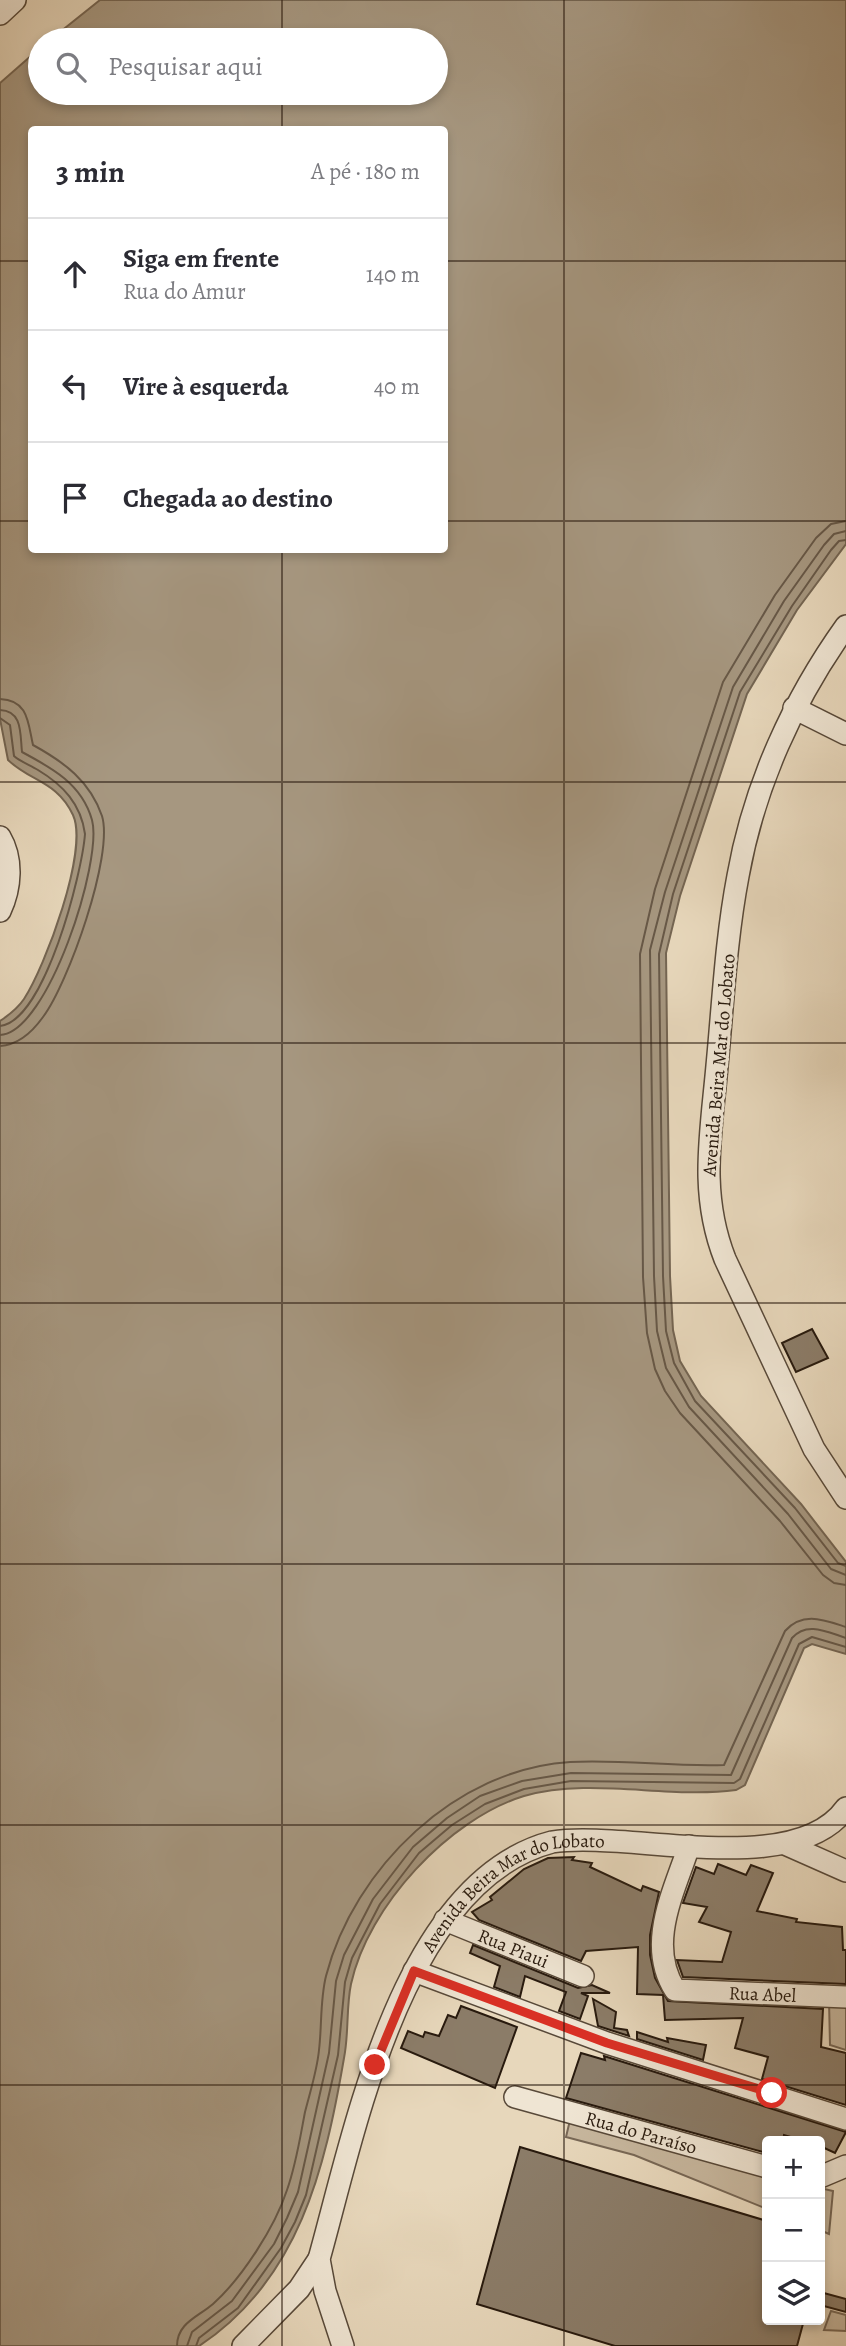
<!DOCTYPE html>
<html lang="pt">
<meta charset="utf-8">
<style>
body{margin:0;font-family:Alegreya,serif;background:#f7f7f7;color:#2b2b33}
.controls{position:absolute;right:21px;bottom:21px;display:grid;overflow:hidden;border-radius:7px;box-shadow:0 4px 10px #0003}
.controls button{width:63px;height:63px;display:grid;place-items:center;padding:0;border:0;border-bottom:2px solid #e1e1e2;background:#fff;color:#2b2b33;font:35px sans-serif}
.stop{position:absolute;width:21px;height:21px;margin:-16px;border:5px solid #d93025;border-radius:50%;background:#fff}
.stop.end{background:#d93025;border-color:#fff;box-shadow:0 2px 7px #0008}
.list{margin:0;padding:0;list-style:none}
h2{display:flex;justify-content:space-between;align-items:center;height:91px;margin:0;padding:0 28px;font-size:30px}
h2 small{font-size:23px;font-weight:400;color:#7c7c81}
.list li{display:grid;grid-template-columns:46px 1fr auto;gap:21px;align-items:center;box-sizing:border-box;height:112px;padding:0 28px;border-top:2px solid #e1e1e2}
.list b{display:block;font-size:26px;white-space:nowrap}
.list p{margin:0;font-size:23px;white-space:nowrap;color:#7c7c81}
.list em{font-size:23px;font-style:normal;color:#7c7c81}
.icon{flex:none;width:38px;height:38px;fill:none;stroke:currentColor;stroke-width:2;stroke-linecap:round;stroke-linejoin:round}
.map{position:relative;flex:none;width:846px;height:2346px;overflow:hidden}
.search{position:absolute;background:#fff;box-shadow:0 4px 10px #0003;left:28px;top:28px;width:420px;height:77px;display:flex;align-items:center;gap:18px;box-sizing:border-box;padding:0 24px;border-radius:38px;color:#7c7c81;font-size:26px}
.panel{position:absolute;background:#fff;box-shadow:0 4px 10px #0003;left:28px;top:126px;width:420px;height:427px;border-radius:7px}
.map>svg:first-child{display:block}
</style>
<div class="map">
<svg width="846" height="2346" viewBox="0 0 846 2346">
<rect width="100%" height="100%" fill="#e7d7bb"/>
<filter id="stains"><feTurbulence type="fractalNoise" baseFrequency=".00286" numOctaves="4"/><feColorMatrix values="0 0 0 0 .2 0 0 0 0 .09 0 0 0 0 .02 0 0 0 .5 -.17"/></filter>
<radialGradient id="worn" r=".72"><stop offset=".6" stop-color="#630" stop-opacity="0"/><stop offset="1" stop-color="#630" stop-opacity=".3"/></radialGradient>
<g fill="#c7b79e" stroke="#786856" stroke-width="2">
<polygon points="829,2000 846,2000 846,2050 830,2045"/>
<polygon points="570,2120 767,2173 767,2209 634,2155 566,2137"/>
<polygon points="820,2188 833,2191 829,2234 820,2230"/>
<polygon points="831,2311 846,2315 846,2331 824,2330"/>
</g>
<path fill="#a69780" stroke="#746552" stroke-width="2" fill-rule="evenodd" d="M 100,0 L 846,0 L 846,544 L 797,610 L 747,694 L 680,896 L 666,953 L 670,1276 L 673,1330 L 680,1361 L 701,1396 L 801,1504 L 846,1562 L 846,1654 L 812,1644 L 804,1648 L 745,1785 L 736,1790 C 666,1799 592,1777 524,1796 C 449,1819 368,1906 351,1984 C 346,2008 349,2033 344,2058 C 325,2169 299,2280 199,2346 L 0,2346 L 0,1021 C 9,1015 18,1008 24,999 C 45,967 89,850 73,815 C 57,781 31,782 8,760 L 0,719 L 0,83 L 40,48 L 40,93 L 436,93 L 436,40 L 50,40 ZM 32,130 L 444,130 L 444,550 L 32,550 Z"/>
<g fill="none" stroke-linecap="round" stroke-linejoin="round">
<g stroke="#675847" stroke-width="2">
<polyline points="846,521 831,524 816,538 775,595 723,682 655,889 640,954 643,1277 647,1333 655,1369 665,1391 680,1413 780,1521 823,1575 834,1583 846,1585"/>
<polyline points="846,531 834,534 824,545 784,601 733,687 665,892 650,950 654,1276 657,1331 666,1368 689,1407 788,1514 831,1569 846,1575"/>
<polyline points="846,540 839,541 831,550 792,606 740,692 673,894 659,954 663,1276 666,1331 674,1363 695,1401 795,1508 838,1563 846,1566"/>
<path d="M 0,699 C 29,700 28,724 33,745 C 64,762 90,781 102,816 C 114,855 68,984 43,1017 C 33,1031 18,1045 0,1046"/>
<path d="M 0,710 C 23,711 20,734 22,752 C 52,768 82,784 92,820 C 103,860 48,1033 0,1035"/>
<path d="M 0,718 L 10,725 L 14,756 C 21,762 30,765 38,770 C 63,785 81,804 85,834 C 82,873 45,1021 0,1026"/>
<path d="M 177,2346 C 177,2323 198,2317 213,2304 C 242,2278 275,2227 287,2190 C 296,2165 300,2138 305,2112 C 310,2092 317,2071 319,2050 C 322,2025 320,2000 326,1976 C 354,1868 456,1769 570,1762 C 621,1759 673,1767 724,1765 L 785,1631 C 803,1611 824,1620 846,1627"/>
<path d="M 187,2346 L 192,2332 L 232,2301 L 274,2244 L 287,2218 L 298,2192 L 329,2053 L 336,1981 L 344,1955 L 373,1899 L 413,1847 L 447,1818 L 480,1796 L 522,1781 L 571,1773 L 731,1775 L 792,1638 C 807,1621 827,1632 846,1638"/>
<polyline points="196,2346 199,2338 238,2308 281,2248 295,2222 306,2195 338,2055 345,1982 352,1958 380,1904 419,1853 452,1825 485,1804 524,1789 571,1781 734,1783 740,1779 799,1644 812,1637 846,1647"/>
</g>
</g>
<g fill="#8b7c68" stroke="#281a0e" stroke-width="2">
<polygon points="812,1329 828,1358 796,1372 782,1343"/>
<polygon points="574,1857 572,1860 592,1863 590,1867 641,1891 643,1886 659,1892 650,1935 650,1955 655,1978 668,2001 823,2009 821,2047 846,2053 846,2105 762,2079 768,2057 735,2048 743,2018 665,2020 663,1995 637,1994 638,1947 586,1951 581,1961 479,1920 472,1912 492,1900 490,1897 524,1869 548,1858"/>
<polygon points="718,1864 746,1875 751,1865 773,1873 757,1911 797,1919 796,1922 842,1927 843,1950 846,1950 846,1984 683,1977 677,1960 722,1962 731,1932 699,1922 707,1907 683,1903 696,1867 714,1874"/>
<polygon points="473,1945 578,1988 592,1985 610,1993 581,1993 588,1996 580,2019 559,2011 566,1992 525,1976 520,1997 494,1987 500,1966 470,1953"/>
<polygon points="593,1999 616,2012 614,2028 627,2030 629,2036 598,2026"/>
<polygon points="461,2006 517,2027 495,2088 401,2048 408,2031 423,2037 425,2032 439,2036 448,2015 456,2018"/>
<polygon points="637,2032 668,2042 667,2038 706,2045 703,2060 637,2039"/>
<polygon points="581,2053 605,2060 604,2056 846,2132 835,2153 820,2146 820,2141 804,2141 784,2135 783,2141 767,2141 767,2153 566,2098"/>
<polygon points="520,2147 767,2221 767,2320 804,2320 797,2346 615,2346 477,2304"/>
<polygon points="820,2292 846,2299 846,2312 820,2305"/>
</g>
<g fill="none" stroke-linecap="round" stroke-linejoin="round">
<defs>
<g id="street">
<polyline points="0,14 15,0"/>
<path d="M 846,626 C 793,700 754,786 738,876 C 726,939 723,1003 717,1066 C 711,1134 699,1193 725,1259 L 814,1449 L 846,1498"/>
<polyline points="794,708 846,734"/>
<path d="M 0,837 C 13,859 11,888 0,911"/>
<polyline points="785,1844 846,1871"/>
<path id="s1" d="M 689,1846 C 674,1892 646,1944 675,1990 L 846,1997"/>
<path id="s2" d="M 445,1920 L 583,1976"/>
<polyline points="414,1971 607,2043 846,2119"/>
<path id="s3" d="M 515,2097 L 767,2167"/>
<polyline points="820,2177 846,2166"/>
<polyline points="243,2346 299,2289 319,2259"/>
<path id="s4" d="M 343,2346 L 325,2291 L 319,2259 C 355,2131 402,1881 552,1842 C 629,1830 795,1880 846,1808"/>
</g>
</defs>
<use href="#street" stroke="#584939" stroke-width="24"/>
<use href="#street" stroke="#efe5d3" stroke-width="21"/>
</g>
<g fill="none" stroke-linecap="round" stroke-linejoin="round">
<polyline stroke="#d93025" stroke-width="9" points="375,2065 414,1971 607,2043 772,2093"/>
</g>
<path fill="none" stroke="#281a0e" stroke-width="2" stroke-opacity="0.55" d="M 282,0 L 282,40M 564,0 L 564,2346M 282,93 L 282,130M 0,261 L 32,261M 444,261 L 846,261M 0,521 L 32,521M 444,521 L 846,521M 282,550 L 282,2346M 0,782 L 846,782M 0,1043 L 846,1043M 0,1303 L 846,1303M 0,1564 L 846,1564M 0,1825 L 846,1825M 0,2085 L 846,2085"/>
<g text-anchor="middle" stroke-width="6" stroke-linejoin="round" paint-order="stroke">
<g font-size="19" fill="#281a0e" stroke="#efe5d3">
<text transform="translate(718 1065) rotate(-85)" y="7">Avenida Beira Mar do Lobato</text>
<text dy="7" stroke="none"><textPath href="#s4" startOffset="530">Avenida Beira Mar do Lobato</textPath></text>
<text dy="7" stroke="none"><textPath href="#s2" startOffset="74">Rua Piaui</textPath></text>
<text dy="7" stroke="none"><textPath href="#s1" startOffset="238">Rua Abel</textPath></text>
<text dy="7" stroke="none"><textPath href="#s3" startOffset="131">Rua do Paraíso</textPath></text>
</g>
</g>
<rect width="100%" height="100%" filter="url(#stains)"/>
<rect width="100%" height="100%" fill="url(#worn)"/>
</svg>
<div class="controls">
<button>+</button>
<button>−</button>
<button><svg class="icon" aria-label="layers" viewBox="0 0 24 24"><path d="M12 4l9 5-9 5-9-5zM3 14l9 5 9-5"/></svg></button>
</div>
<div class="stop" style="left:772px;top:2093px"></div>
<div class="stop end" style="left:375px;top:2065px"></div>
<div class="search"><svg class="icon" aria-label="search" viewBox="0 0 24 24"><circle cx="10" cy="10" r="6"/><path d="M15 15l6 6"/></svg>Pesquisar aqui</div>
<section class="panel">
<h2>3 min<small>A pé · 180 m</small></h2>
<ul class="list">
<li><svg class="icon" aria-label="ahead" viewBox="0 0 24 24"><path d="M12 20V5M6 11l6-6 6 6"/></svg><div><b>Siga em frente</b><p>Rua do Amur</p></div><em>140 m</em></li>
<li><svg class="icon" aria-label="left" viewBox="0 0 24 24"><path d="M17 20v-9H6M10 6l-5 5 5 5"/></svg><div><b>Vire à esquerda</b></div><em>40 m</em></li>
<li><svg class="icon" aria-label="arrive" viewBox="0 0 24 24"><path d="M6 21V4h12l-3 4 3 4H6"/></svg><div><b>Chegada ao destino</b></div></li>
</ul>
</section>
</div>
